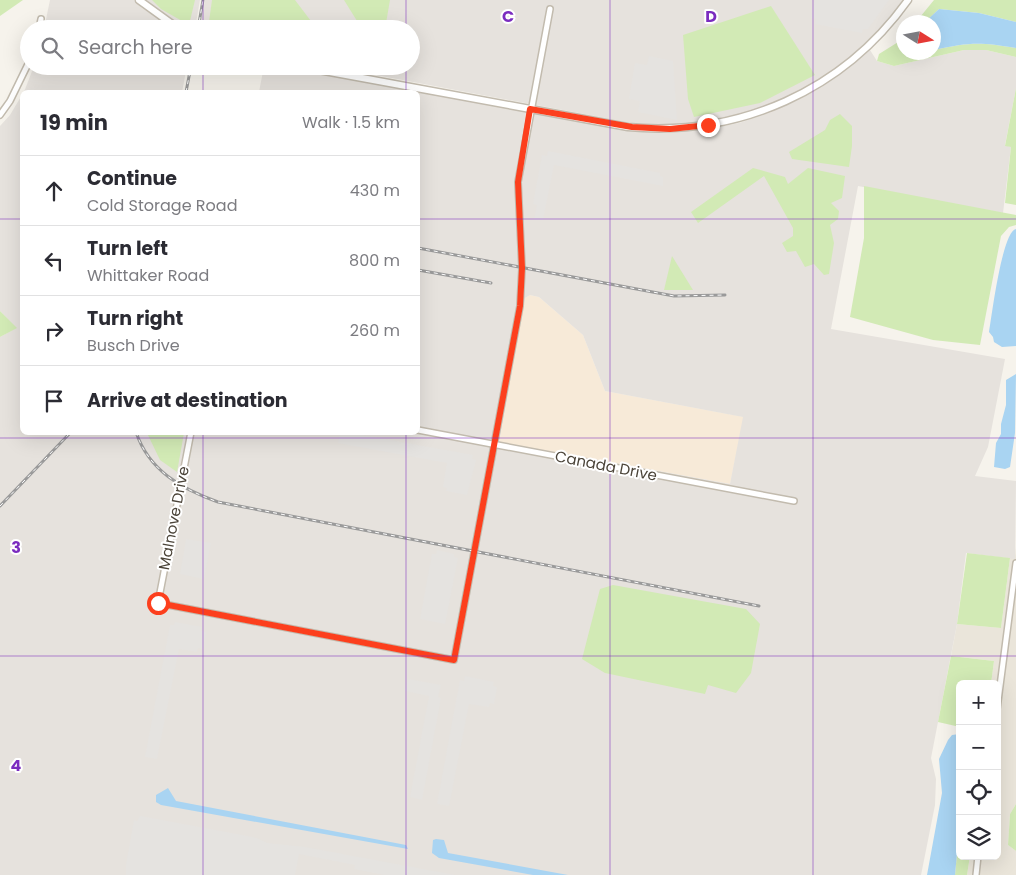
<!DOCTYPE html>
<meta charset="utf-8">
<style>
body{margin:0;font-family:Poppins,sans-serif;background:#f7f7f7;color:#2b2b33}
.controls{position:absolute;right:15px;bottom:15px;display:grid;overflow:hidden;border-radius:8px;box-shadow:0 5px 20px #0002}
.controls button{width:45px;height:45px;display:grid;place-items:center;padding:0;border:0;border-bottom:1px solid #e1e1e2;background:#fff;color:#2b2b33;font:25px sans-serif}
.compass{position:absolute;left:896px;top:15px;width:45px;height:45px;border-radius:50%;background:#fff;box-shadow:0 5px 20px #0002;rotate:101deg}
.stop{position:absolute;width:15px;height:15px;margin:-11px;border:4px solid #fc3f1d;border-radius:50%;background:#fff}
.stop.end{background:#fc3f1d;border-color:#fff;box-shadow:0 1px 5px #0008}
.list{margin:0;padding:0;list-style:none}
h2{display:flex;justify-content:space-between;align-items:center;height:65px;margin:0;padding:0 20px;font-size:21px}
h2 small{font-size:16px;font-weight:400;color:#7c7c81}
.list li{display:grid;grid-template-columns:32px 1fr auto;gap:15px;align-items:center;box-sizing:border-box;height:70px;padding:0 20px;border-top:1px solid #e1e1e2}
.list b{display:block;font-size:19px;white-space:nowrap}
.list p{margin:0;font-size:16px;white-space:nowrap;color:#7c7c81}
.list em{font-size:16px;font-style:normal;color:#7c7c81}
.icon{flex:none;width:28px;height:28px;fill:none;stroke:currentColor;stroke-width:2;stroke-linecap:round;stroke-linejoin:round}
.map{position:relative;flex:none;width:1016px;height:875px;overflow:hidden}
.search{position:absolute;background:#fff;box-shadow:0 5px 20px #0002;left:20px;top:20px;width:400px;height:55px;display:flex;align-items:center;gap:12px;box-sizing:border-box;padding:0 18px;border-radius:28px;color:#7c7c81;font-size:19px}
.panel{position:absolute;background:#fff;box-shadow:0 5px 20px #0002;left:20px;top:90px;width:400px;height:345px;border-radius:8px}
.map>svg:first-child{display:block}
</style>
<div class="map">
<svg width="1016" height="875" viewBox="0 0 1016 875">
<rect width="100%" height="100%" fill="#f6f3ec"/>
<polygon fill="#eae5da" points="1016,546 1016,804 1010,814 1008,845 1016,851 1016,875 967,875 970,856 997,856 997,684 991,684 994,661 951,656 957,624 1001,628 1010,558 1015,558"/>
<polygon fill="#f7ead8" points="530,295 539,297 583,335 605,391 744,417 730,484 499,442 525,298"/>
<g fill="#e6e2dd" fill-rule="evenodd">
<polygon points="50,0 134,0 142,8 174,29 44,29"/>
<polygon points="146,0 200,0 195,29 187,29 179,25"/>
<polygon points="205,0 903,0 886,23 850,57 826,76 783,100 744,113 707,121 668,126 637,124 328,66 411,66 411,29 199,29"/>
<path d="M 870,50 L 877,61 L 894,66 L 964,50 L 986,50 L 1016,57 L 1016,88 L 1005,145 L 1011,147 L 1003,213 L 858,186 L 831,329 L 1005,359 L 988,447 L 975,476 L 1016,481 L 1015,559 L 966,553 L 957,624 L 931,758 L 936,779 L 935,805 L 921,875 L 0,875 L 0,337 L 16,328 L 0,311 L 0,126 L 10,115 L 22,95 L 22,432 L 418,432 L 418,92 L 259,92 L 264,66 L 285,66 L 627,130 L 664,133 L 709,129 L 739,123 L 772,112 L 822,87 ZM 530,295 L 539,297 L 583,335 L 605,391 L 743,417 L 730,484 L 499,442 L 525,298 Z"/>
<polygon points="34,66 187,66 182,92 24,92"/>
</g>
<g fill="#d2eab5">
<polygon points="0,0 23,0 0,16"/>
<polygon points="152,0 195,0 189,25 161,9"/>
<polygon points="212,0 295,0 317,29 208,29"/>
<polygon points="344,0 390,0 385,29 362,29"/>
<polygon points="934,0 1016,0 1016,22 979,13 939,9 925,22 916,22"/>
<polygon points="771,6 815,75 760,103 694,117 688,99 683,35"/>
<path d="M 903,39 L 903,54 L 934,52 L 934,50 C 970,42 980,42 1016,48 L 1016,57 L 986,50 L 964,50 L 894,66 L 877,61 L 879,54 Z"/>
<polygon points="1016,88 1016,205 1005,203 1011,147 1005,146"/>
<polygon points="840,114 852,126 852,146 849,167 792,159 789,152 825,130 830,120"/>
<polygon points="753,168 785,177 788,184 808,168 845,176 842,198 831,203 839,211 838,219 830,225 834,243 829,274 824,275 814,264 805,267 796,251 787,252 782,243 793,236 793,228 764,176 698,223 691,212"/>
<polygon points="864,186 1016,215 1016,225 1009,227 1001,236 980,345 933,340 850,317 864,238"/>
<polygon points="672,256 693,290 664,290"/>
<polygon points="0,311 17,328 0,337"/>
<polygon points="147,433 184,433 177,472 160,460"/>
<polygon points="967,553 1010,558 1001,628 957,624"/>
<polygon points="613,585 746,609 760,624 751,673 736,693 708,685 705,694 605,673 582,659 600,589"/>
<polygon points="951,656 994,661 991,684 960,684 960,727 938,722"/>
<polygon points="1016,804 1016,851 1008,845 1010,814"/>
<polygon points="960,820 960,856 970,856 967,875 955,875"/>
</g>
<g fill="#e5e3e0">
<polygon points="815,0 889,0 868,29 863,29 862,33 815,24 816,19 811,18"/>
<polygon points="649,56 673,61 677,120 638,112 640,101 629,99 635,63 647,65"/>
<polygon points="548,151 660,173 660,176 663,177 663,186 554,165 543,220 534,220 537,205 533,204 542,155 547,156"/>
<polygon points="340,433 351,433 473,455 472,459 476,460 467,495 446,491 447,488 443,487 447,463 338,443"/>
<polygon points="186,539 211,543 204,579 180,574"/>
<polygon points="437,550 454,554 454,557 458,558 445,624 420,619 432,554 436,554"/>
<polygon points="175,622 202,627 201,631 206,632 203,649 198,648 197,652 179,649 157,759 145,757 170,625 174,625"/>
<polygon points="465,676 494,682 493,686 497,687 494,704 490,703 489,707 469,704 449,806 437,804 460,680 464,681"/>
<polygon points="408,679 441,685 438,697 441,698 422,800 410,797 429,696 405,691"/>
<polygon points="140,816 257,838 267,843 305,847 455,875 385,875 354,869 355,865 299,854 295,875 126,875 126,865 134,820 137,821"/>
</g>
<g fill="#a9d4f2">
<path d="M 939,9 L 979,13 L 1016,22 L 1016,48 C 980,42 970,42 934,50 L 934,22 L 925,22 Z"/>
<path d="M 1016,229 L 1016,346 L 1002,347 L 994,342 L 993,337 L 989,332 C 992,315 1002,232 1016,229 Z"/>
<polygon points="1016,374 1015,433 1010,467 1005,469 994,467 996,443 1001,434 1001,424 1006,405 1006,380"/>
<polygon points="959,734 960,820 955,875 927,875 942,793 939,759 948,740 952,735"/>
<polygon points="168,788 176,801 406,845 408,849 161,805 156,802 156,795"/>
<polygon points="436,839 444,840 448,853 568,875 533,875 439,858 432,853 433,840"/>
</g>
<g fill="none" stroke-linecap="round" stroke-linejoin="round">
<defs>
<g id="minor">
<polyline points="39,29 41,19"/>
<polyline points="0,115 10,101 29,62"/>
<polyline points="418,430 794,501"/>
<polyline points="191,432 158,603 454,660 520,306 522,268 518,182 550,9"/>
<polyline points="997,709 1016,563"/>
<polyline points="976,875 978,856"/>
</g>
<g id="tertiary">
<polyline points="139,0 179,29"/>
<path d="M 297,66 L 628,127 C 739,137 843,91 908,0"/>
</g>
</defs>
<use href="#minor" stroke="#c2bbae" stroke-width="8"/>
<use href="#tertiary" stroke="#c2bbae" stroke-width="9"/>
<use href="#minor" stroke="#fff" stroke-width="5"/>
<use href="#tertiary" stroke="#fff" stroke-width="6"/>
<defs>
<g id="rail">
<polyline points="198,29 203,0"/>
<polyline points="186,92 191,66"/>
<polyline points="418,248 674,296 725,295"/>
<polyline points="418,270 491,283"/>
<path d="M 136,432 C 149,471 182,489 218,502 L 759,606"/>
<polyline points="0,506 71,432"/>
</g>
</defs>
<use href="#rail" stroke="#9a9a9a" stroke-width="3"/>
<use href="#rail" stroke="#fff" stroke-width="1" stroke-dasharray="4" stroke-linecap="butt"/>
</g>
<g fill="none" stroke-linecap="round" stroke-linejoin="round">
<polyline stroke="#fc3f1d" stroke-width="6" points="158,603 454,660 520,306 522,268 518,182 530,109 632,127 670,129 708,125"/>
</g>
<path fill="none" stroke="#7b2cbf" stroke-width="1" stroke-opacity="0.55" d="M 203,0 L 203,29M 406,0 L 406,29M 610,0 L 610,875M 813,0 L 813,875M 203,66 L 203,92M 406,66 L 406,92M 0,219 L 22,219M 418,219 L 1016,219M 203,432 L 203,875M 406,432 L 406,875M 0,438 L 1016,438M 0,656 L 1016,656"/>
<g text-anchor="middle" stroke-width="4" stroke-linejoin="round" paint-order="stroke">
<g font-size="15" fill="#4b4439" stroke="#fff">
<text transform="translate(606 466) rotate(11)" y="5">Canada Drive</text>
<text transform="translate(174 518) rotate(-79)" y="5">Malnove Drive</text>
</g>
</g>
<g font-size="16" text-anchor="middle" font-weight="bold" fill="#7b2cbf" stroke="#fff" stroke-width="4" stroke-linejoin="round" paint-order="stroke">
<text x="508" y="22">C</text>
<text x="711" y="22">D</text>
<text x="16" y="553">3</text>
<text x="16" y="771">4</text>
</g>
</svg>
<div class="controls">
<button>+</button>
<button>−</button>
<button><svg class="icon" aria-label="locate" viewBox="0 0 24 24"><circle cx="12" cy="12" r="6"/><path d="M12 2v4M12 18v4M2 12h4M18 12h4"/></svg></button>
<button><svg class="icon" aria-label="layers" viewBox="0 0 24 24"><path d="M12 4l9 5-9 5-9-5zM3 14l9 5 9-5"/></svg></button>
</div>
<svg class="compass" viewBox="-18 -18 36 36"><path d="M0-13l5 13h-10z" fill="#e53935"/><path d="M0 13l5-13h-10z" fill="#7c7c81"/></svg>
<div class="stop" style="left:158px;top:603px"></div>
<div class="stop end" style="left:708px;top:125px"></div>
<div class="search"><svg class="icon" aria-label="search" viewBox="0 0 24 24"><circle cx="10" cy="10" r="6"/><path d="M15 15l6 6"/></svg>Search here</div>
<section class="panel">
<h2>19 min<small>Walk · 1.5 km</small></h2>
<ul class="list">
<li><svg class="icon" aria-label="ahead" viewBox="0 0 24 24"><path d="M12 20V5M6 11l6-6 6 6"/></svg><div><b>Continue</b><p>Cold Storage Road</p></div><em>430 m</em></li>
<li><svg class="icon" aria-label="left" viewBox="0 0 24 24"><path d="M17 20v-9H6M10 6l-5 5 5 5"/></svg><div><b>Turn left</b><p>Whittaker Road</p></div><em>800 m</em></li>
<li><svg class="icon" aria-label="right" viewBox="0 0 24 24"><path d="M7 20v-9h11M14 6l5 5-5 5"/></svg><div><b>Turn right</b><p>Busch Drive</p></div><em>260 m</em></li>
<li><svg class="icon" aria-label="arrive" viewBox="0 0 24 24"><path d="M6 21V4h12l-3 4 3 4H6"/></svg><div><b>Arrive at destination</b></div></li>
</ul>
</section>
</div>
